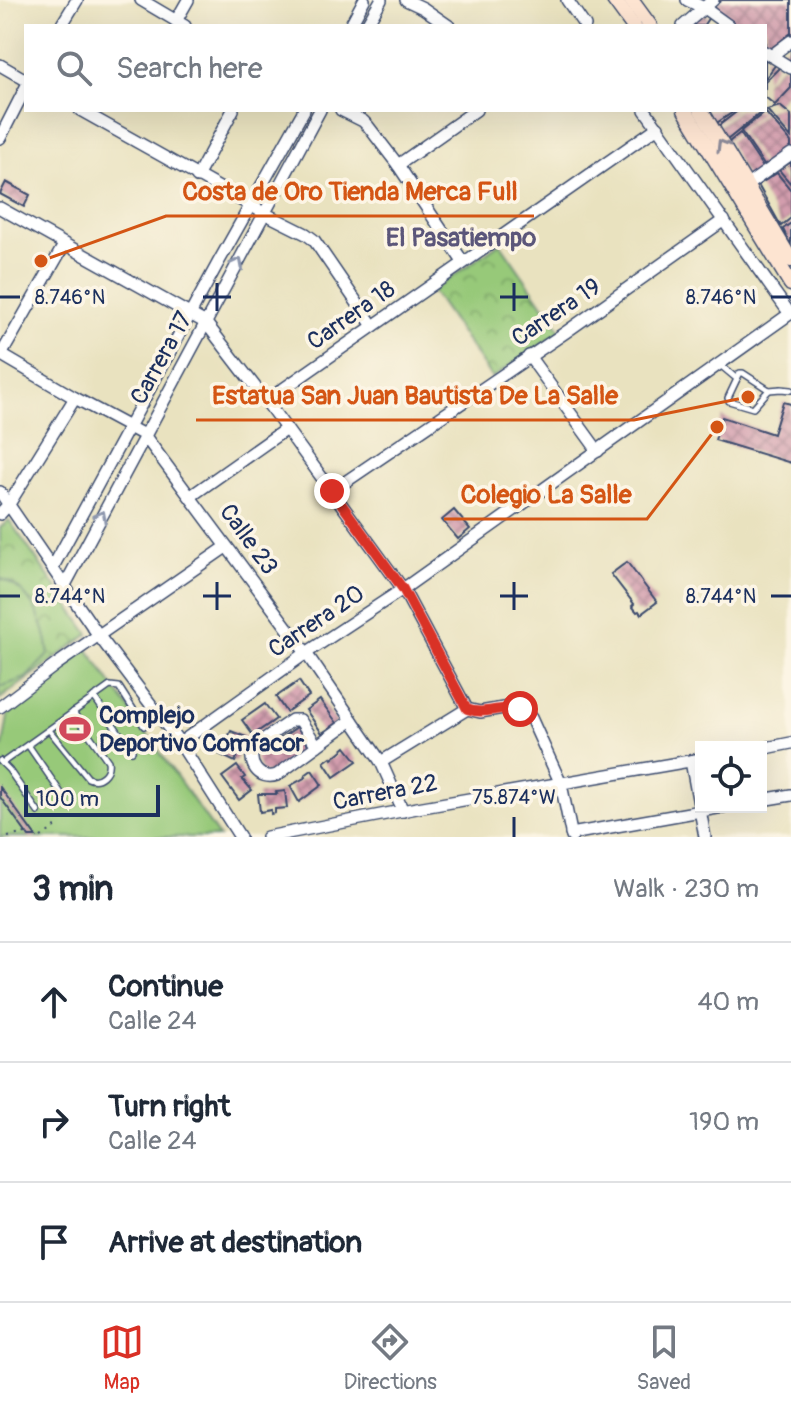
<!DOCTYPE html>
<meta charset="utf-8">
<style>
body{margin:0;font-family:Pangolin,sans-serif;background:#f6f6f7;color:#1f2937}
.controls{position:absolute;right:24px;bottom:24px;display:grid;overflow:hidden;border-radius:0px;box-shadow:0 8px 32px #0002}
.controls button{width:72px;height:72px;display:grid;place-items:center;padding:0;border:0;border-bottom:2px solid #e0e1e3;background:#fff;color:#1f2937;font:40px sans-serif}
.scale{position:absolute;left:24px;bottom:20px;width:136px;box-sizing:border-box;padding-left:8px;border:4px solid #1b2f5e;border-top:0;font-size:22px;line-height:28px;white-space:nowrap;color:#1b2f5e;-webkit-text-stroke:6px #fcf5e5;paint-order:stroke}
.stop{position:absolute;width:24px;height:24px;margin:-18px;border:6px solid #d93025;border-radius:50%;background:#fff}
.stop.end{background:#d93025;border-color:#fff;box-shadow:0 2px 8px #0008}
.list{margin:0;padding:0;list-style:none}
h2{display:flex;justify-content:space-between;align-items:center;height:104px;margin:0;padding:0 32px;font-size:34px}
h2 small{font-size:26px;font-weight:400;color:#747a83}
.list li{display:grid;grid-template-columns:52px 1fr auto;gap:24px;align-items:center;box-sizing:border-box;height:120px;padding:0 32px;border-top:2px solid #e0e1e3}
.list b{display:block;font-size:30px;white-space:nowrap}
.list p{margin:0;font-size:26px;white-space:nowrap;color:#747a83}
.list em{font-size:26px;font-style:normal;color:#747a83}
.icon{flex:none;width:44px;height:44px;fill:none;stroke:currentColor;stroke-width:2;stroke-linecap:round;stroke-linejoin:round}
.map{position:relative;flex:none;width:791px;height:837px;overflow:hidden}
.search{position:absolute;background:#fff;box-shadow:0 8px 32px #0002;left:24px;right:24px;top:24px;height:88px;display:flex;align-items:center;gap:20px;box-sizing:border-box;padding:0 28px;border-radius:0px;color:#747a83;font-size:30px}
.sheet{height:464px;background:#fff}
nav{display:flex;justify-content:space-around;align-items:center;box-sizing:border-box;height:112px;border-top:2px solid #e0e1e3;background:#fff;font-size:22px;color:#747a83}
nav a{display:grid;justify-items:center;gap:4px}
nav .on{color:#d93025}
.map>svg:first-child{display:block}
</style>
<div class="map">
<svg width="791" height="837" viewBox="0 0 791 837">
<defs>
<pattern id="park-crowns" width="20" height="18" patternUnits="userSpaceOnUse" patternTransform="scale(2)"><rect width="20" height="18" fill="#97c979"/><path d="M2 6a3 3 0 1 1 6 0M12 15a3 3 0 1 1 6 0" fill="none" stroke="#7aa466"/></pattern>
<pattern id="building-cross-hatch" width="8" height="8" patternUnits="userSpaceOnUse" patternTransform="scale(2)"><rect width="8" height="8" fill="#d39dad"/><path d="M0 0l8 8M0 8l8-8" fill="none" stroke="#aa8090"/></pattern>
</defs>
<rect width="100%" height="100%" fill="#fcf5e5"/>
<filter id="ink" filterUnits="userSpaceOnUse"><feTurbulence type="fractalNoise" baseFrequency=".0125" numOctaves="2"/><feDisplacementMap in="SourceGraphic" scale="16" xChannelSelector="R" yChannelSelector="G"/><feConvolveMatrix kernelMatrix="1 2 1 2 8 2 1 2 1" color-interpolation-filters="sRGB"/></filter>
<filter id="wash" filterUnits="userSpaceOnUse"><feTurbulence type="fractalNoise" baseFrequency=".006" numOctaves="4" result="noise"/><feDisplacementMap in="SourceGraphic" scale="32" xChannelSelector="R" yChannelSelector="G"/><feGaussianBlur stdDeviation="1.8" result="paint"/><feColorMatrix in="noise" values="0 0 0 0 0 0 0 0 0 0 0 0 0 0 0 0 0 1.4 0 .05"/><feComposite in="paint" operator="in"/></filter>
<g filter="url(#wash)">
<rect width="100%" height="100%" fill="#e9e2bf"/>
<g fill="url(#park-crowns)" stroke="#597c6c" stroke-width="2">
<polygon points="500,243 561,331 492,378 432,291"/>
<polygon points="9,520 89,634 0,699 0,528"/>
</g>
<g fill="#97c979" stroke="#597c6c" stroke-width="2">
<path d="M 0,578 C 32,590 45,623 49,654 L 26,678 L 0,687 Z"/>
<polygon points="86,647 219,837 0,837 0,749 3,746 9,710 57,678"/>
</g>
<g id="blocks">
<g fill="url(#building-cross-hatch)">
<polygon points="722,0 791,0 791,33 769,50 765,46 765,26 737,26 712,7"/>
<polygon points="702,12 709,17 703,26 686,26"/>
<polygon points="791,43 791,66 774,56"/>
<polygon points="765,56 776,64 765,79"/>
<polygon points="782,65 791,71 791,88 775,105 765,97 765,82"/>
<polygon points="780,106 791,115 791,138 767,110"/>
<polygon points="706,110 736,110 715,124"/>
<polygon points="739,110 764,110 727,140 717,127"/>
<polygon points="765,112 791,142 791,150 766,168 741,131"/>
<polygon points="740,133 764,169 748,181 729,142"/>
<polygon points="791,162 791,184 779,170"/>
<polygon points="777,173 791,190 791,218 781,226 758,185"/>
<polygon points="6,182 30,195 24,207 0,194"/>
<polygon points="791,223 791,246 783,229"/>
<polygon points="783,402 791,404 791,463 715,440 722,417 773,434"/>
<polygon points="454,510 470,529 458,539 442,520"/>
<polygon points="627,562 657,602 641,614 639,611 637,612 632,606 634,604 611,574"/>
<polygon points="299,681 309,696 286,712 276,697"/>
<polygon points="320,700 337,723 322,733 306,710"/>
<polygon points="265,704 276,719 253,735 242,720"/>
<polygon points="297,727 311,749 275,774 262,772 256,759 258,754"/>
<polygon points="231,731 246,737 235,762 219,754 224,744 221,743 222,739 226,741"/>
<polygon points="346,747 357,761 334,777 324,762 331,757 332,759"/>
<polygon points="237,766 245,777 242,779 252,790 239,800 222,777"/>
<polygon points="312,770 322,785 299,802 290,786 306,777 305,775"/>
<polygon points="0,787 15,808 36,837 29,837 11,812 0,797"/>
<polygon points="285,791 287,808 275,809 275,813 271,814 271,810 260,812 258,794 277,794 276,792"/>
</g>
</g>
</g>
<g filter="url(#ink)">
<use href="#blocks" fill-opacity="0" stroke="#3a4a6d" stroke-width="2"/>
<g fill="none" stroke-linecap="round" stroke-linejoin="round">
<defs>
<g id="lane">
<polyline points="719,364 737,379 728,398 729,401 753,408 769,390"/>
<polyline points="737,379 740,373 743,373 769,390 781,389 791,390"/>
<polyline points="94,697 132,751"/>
<path d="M 49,730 L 88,778 C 99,783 110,773 108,761 L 73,712"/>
<polyline points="28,745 63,796"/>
<polyline points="0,761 9,770 38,812"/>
<polyline points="2,763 110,686 119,687 144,726"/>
</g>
<g id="street">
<polyline points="141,0 185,26"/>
<polyline points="406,0 423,8 449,26"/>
<polyline points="567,0 585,26"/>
<polyline points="687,0 704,8 729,26"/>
<polyline points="176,21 188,0"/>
<polyline points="61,26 77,0"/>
<polyline points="350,26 364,0"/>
<polyline points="366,26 381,0"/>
<polyline points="683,26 713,0"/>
<polyline points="765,52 791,68"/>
<polyline points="771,56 791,41"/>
<polyline points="0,65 26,80"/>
<polyline points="80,110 264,213 306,234 314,240 373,326"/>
<polyline points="341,110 363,121 368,126 398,165 463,262"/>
<polyline points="645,110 790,314"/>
<polyline points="0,138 26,87"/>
<polyline points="398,165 476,110"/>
<polyline points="197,177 233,110"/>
<polyline points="746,186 791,154"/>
<polyline points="0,208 206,323 266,401 403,589 467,709 480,712 509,707 520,709 531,718 561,784 572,837"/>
<polyline points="0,354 75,398 144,435 306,653 381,762 403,811"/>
<polyline points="1,355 64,245"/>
<polyline points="529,356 598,451"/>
<polyline points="266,401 658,127"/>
<polyline points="332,491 566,332 724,220"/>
<polyline points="0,492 99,636 180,743 240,837"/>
<polyline points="191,496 286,429"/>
<polyline points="0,514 9,504 75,398"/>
<polyline points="53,567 218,263 304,110"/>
<polyline points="65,585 320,110"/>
<polyline points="0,707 57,664 226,547"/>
<polyline points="180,743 306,653 403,589 791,313"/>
<path d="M 317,746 L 300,720 L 292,720 L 254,746 C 247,763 258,781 277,775 L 352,720"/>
<polyline points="761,749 791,743"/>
<polyline points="691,761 705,837"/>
<polyline points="381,762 467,709"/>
<polyline points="761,800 791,795"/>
<polyline points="571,834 723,807"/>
<polyline points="267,837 417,808 701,759"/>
</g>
<g id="secondary">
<polyline points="614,0 633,26"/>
<polyline points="631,0 650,26"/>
<polyline points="685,110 791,284"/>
<polyline points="701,110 791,260"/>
</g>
</defs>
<use href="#lane" stroke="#3a4a6d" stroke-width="8"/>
<use href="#street" stroke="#3a4a6d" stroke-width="14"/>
<use href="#secondary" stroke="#3a4a6d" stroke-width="17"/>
<g stroke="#3a4a6d" stroke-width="2" stroke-dasharray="2 6" stroke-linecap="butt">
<polyline points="8,837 26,833"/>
<polyline points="41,837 57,826"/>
</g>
<use href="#lane" stroke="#fff" stroke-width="5"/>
<use href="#street" stroke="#fff" stroke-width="11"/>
<use href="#secondary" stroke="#fde4d1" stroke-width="14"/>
</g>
<defs><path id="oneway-chevron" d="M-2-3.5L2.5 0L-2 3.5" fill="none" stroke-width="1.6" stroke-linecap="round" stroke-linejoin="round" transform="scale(2)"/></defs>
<use stroke="#8c8a98" href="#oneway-chevron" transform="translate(722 145) rotate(-121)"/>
<g stroke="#8d97ae">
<use href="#oneway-chevron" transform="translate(238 263) rotate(-63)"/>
<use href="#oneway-chevron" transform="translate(101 516) rotate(-62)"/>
</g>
</g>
<g fill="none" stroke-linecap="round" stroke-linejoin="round" filter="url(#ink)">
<path stroke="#d93025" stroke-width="10" d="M 332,491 L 403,589 L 467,709 C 484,716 502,705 520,709"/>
</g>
<path fill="none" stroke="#1b2f5e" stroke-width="3" d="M 217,283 L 217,311M 514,283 L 514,311M 0,297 L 20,297M 203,297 L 231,297M 500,297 L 528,297M 771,297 L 791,297M 217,582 L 217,610M 514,582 L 514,610M 0,596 L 20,596M 203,596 L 231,596M 500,596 L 528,596M 771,596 L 791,596M 514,817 L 514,837"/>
<defs>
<symbol id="stadium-bare" viewBox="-9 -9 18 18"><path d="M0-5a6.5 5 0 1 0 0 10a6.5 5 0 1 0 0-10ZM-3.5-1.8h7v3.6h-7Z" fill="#d1495b" stroke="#fcf5e5" stroke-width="2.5" paint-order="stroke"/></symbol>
</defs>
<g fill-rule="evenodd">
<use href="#stadium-bare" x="53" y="707" width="44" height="44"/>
</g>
<g text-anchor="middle" stroke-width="7" stroke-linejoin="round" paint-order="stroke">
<g font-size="24" fill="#1b2f5e" stroke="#fcf5e5">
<text transform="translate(556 312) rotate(-34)" y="8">Carrera 19</text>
<text transform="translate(351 315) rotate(-35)" y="8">Carrera 18</text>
<text transform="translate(161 358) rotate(-61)" y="8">Carrera 17</text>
<text transform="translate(249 539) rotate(54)" y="8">Calle 23</text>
<text transform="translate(316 621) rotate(-34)" y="8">Carrera 20</text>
<text transform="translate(385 792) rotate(-11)" y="8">Carrera 22</text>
</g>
<g font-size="24" font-weight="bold" fill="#1b2f5e" stroke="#fcf5e5" text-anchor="start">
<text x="99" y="723">Complejo<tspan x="99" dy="28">Deportivo Comfacor</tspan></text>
</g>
<g font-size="26" font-weight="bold" fill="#5b567a" stroke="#fcf5e5">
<text x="461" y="246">El Pasatiempo</text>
</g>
</g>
<g font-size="20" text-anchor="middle" fill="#1b2f5e" stroke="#fcf5e5" stroke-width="7" stroke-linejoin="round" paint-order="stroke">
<text x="70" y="304">8.746°N</text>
<text x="721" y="304">8.746°N</text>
<text x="70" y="603">8.744°N</text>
<text x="721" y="603">8.744°N</text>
<text x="514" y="804">75.874°W</text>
</g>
<path fill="none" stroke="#d45514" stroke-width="3" d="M41 261L166 216H534M748 397L634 420H196M717 427L647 519H444"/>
<g fill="#d45514" stroke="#fcf5e5" stroke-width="3">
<circle cx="41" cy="261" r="8"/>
<circle cx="748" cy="397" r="8"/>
<circle cx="717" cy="427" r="8"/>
</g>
<g font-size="26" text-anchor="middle" font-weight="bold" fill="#d45514" stroke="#fcf5e5" stroke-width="7" stroke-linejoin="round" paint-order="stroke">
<text x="350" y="200">Costa de Oro Tienda Merca Full</text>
<text x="415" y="404">Estatua San Juan Bautista De La Salle</text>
<text x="546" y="503">Colegio La Salle</text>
</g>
</svg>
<div class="controls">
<button><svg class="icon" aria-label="locate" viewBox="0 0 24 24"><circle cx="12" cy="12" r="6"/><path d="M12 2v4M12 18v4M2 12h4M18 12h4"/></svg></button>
</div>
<div class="scale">100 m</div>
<div class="stop" style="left:520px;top:709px"></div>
<div class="stop end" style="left:332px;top:491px"></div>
<div class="search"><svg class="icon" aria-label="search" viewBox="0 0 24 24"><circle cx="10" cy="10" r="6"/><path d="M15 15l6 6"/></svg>Search here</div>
</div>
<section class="sheet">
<h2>3 min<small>Walk · 230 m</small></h2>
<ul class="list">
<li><svg class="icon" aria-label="ahead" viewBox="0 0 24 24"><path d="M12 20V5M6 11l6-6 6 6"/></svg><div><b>Continue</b><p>Calle 24</p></div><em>40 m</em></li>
<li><svg class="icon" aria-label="right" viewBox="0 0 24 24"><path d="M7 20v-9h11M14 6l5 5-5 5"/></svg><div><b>Turn right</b><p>Calle 24</p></div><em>190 m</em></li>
<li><svg class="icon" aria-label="arrive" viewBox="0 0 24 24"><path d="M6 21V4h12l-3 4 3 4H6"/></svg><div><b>Arrive at destination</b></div></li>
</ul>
</section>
<nav>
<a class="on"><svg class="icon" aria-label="map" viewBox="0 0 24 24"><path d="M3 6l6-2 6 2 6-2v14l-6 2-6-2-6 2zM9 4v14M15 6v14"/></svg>Map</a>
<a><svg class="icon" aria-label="directions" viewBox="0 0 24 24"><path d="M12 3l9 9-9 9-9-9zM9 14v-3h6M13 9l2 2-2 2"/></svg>Directions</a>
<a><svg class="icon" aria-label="saved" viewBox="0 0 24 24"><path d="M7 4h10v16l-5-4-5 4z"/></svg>Saved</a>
</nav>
